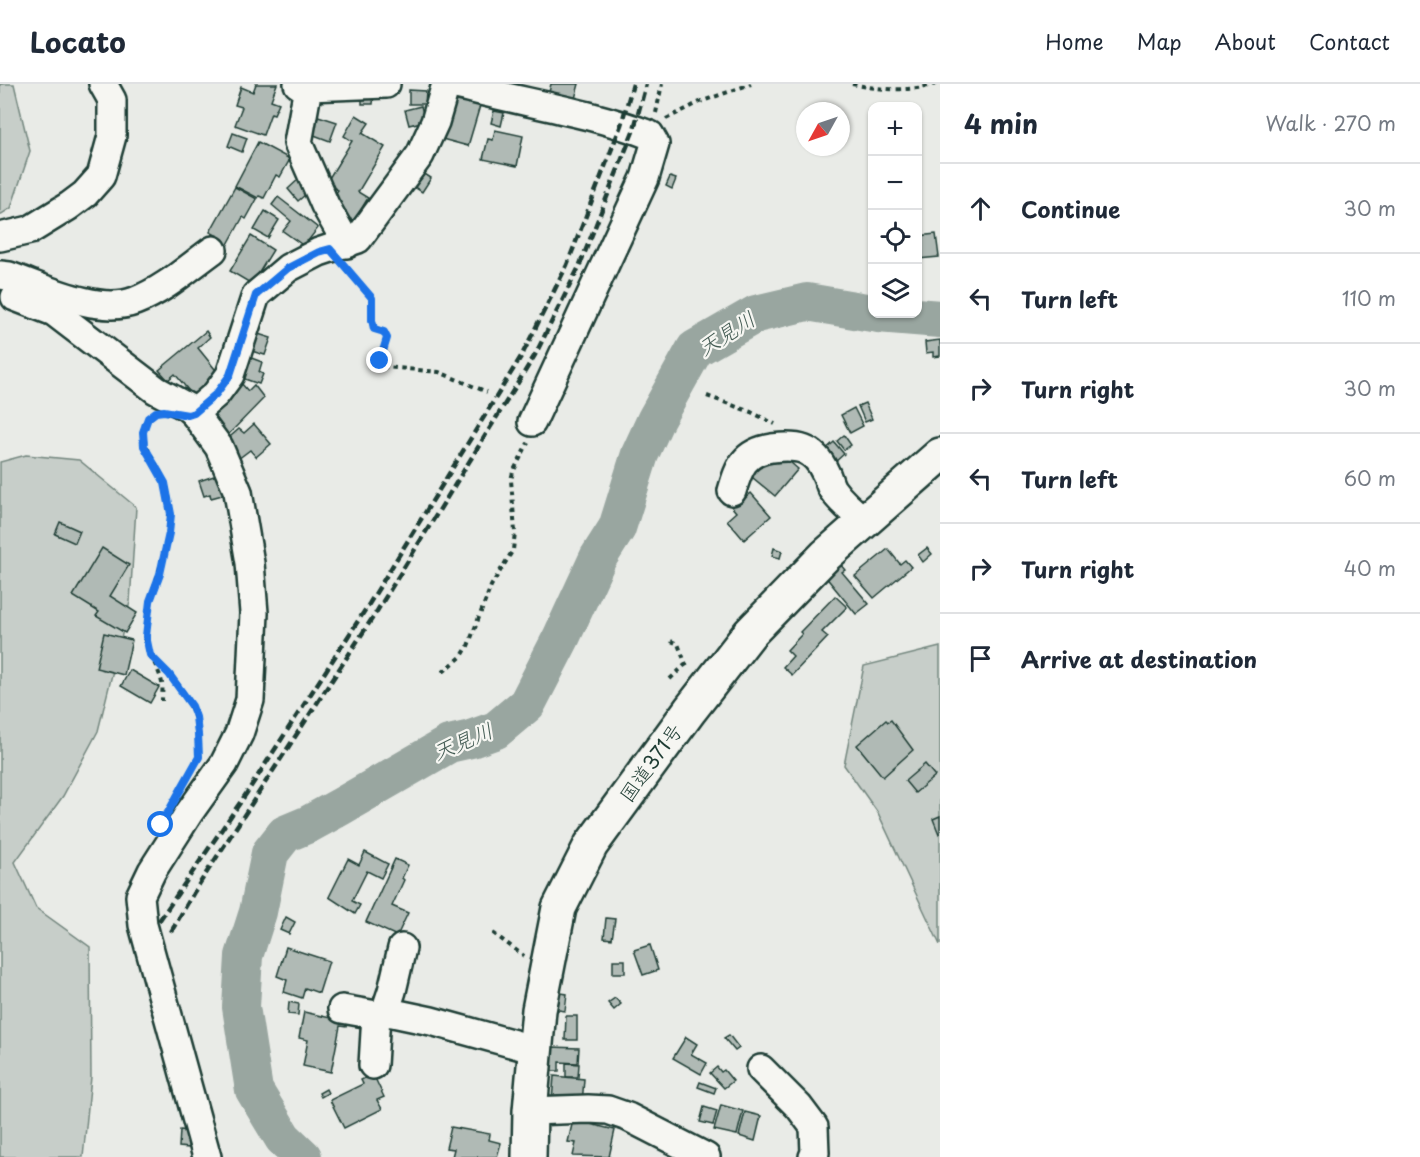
<!DOCTYPE html>
<meta charset="utf-8">
<style>
body{margin:0;font-family:"Playpen Sans","Klee One",sans-serif;background:#f2f2f3;color:#1f2937}
.controls{position:absolute;right:18px;top:18px;display:grid;overflow:hidden;border-radius:12px;box-shadow:0 2px 4px #0004}
.controls button{width:54px;height:54px;display:grid;place-items:center;padding:0;border:0;border-bottom:2px solid #e0e1e3;background:#fff;color:#1f2937;font:30px sans-serif}
.compass{position:absolute;left:796px;top:18px;width:54px;height:54px;border-radius:50%;background:#fff;box-shadow:0 2px 4px #0004;rotate:230deg}
.stop{position:absolute;width:18px;height:18px;margin:-14px;border:4px solid #1a73e8;border-radius:50%;background:#fff}
.stop.end{background:#1a73e8;border-color:#fff;box-shadow:0 2px 6px #0008}
.list{margin:0;padding:0;list-style:none}
h2{display:flex;justify-content:space-between;align-items:center;height:78px;margin:0;padding:0 24px;font-size:26px}
h2 small{font-size:20px;font-weight:400;color:#747a83}
.list li{display:grid;grid-template-columns:39px 1fr auto;gap:18px;align-items:center;box-sizing:border-box;height:90px;padding:0 24px;border-top:2px solid #e0e1e3}
.list b{display:block;font-size:22px;white-space:nowrap}
.list em{font-size:20px;font-style:normal;color:#747a83}
.icon{flex:none;width:33px;height:33px;fill:none;stroke:currentColor;stroke-width:2;stroke-linecap:round;stroke-linejoin:round}
.map{position:relative;flex:none;width:940px;height:1073px;overflow:hidden}
header{display:flex;align-items:center;gap:36px;box-sizing:border-box;height:84px;padding:0 30px;background:#fff;border-bottom:2px solid #e0e1e3}
header strong{font-size:28px}
nav{display:flex;gap:33px;margin-inline-start:auto;font-size:21px}
main{display:flex}
aside{flex:1;background:#fff}
.map>svg:first-child{display:block}
</style>
<header>
<strong>Locato</strong>
<nav><a>Home</a><a>Map</a><a>About</a><a>Contact</a></nav>
</header>
<main>
<div class="map">
<svg width="940" height="1073" viewBox="0 0 940 1073">
<rect width="100%" height="100%" fill="#e9ebe7"/>
<filter id="ink" filterUnits="userSpaceOnUse"><feTurbulence type="fractalNoise" baseFrequency=".0167" numOctaves="2"/><feDisplacementMap in="SourceGraphic" scale="12" xChannelSelector="R" yChannelSelector="G"/><feConvolveMatrix kernelMatrix="1 2 1 2 8 2 1 2 1" color-interpolation-filters="sRGB"/></filter>
<g filter="url(#ink)">
<g fill="#c7cec9" stroke="#73867e" stroke-width="1.5">
<polygon points="0,0 14,0 30,67 11,124 0,131"/>
<polygon points="26,371 79,376 136,423 130,518 98,647 63,712 15,778 36,824 90,863 91,993 83,1073 0,1073 0,378"/>
<polygon points="940,563 940,861 878,729 844,681 864,582"/>
</g>
<g fill="none" stroke-linecap="round" stroke-linejoin="round">
<g stroke="#99a6a0" stroke-width="38">
<polyline points="878,230 940,235"/>
<polyline points="303,1073 283,1054 254,1006 241,923 244,872 258,828 270,769 285,750 309,740 340,723 449,660 471,655 496,646 527,620 561,554 598,474 617,444 640,370 656,335 695,265 756,230 807,218 872,229"/>
</g>
</g>
<g fill="#b0bab5" stroke="#1f3d34" stroke-width="1.5">
<polygon points="256,0 277,0 271,16 279,19 274,30 271,29 263,51 235,41 242,23 235,21 241,3 253,8"/>
<polygon points="551,0 579,0 574,18 548,12"/>
<polygon points="409,6 426,7 425,20 409,20"/>
<polygon points="456,7 482,15 468,62 442,55"/>
<polygon points="362,9 374,9 373,20 362,20"/>
<polygon points="421,22 425,37 409,41 405,26"/>
<polygon points="494,27 504,29 501,42 491,39"/>
<polygon points="312,30 337,38 330,57 306,48"/>
<polygon points="356,31 369,39 362,49 385,63 358,108 368,114 354,137 344,131 346,127 339,123 341,119 333,114 338,106 326,99 352,57 344,52"/>
<polygon points="495,46 523,52 517,82 483,75 488,55 493,56"/>
<polygon points="233,49 247,54 242,68 228,62"/>
<polygon points="258,58 290,75 280,93 276,91 264,114 259,112 258,114 235,102"/>
<polygon points="420,87 431,94 422,108 411,101"/>
<polygon points="301,93 312,105 298,117 288,105"/>
<polygon points="670,93 676,95 672,105 666,102"/>
<polygon points="235,103 257,115 246,135 243,133 227,162 216,156 218,152 210,148"/>
<polygon points="278,113 318,144 304,162 283,147 291,137 272,121"/>
<polygon points="265,127 279,136 268,154 254,146"/>
<polygon points="936,150 939,173 918,175 918,152"/>
<polygon points="251,152 273,166 252,200 230,187"/>
<polygon points="206,247 210,253 198,264 219,290 193,312 175,290 168,296 159,286"/>
<polygon points="255,249 271,254 265,271 248,266"/>
<polygon points="940,256 940,272 933,273 933,268 926,269 925,258"/>
<polygon points="246,272 262,278 259,288 263,290 259,300 239,293"/>
<polygon points="241,299 248,307 254,301 264,314 228,351 212,333 211,328 234,311 231,307"/>
<polygon points="865,319 872,335 865,338 858,322"/>
<polygon points="854,324 863,342 850,349 841,331"/>
<polygon points="254,340 271,360 256,373 250,366 238,375 224,358 239,345 244,349"/>
<polygon points="844,351 851,361 844,366 837,357"/>
<polygon points="834,358 844,370 834,379 824,367"/>
<polygon points="776,366 798,385 775,412 747,389"/>
<polygon points="220,390 226,410 211,414 210,410 204,412 199,397"/>
<polygon points="751,409 771,432 744,456 727,436 736,428 731,422 738,416 741,418"/>
<polygon points="60,438 80,447 75,459 55,450"/>
<polygon points="102,464 129,481 110,512 137,529 125,549 96,532 99,528 73,512"/>
<polygon points="774,464 782,467 780,474 772,472"/>
<polygon points="927,464 932,470 923,478 918,471"/>
<polygon points="888,465 900,480 905,476 911,483 874,514 855,492"/>
<polygon points="840,480 845,486 842,488 869,520 856,530 825,492"/>
<polygon points="835,512 847,523 822,548 828,553 792,591 783,583 793,572 787,566 802,550 800,548"/>
<polygon points="104,549 132,556 124,591 96,584"/>
<polygon points="130,586 159,603 150,619 121,602"/>
<polygon points="886,636 888,638 891,636 913,666 883,693 857,661"/>
<polygon points="925,680 935,692 915,709 905,697"/>
<polygon points="940,732 940,749 939,750 933,735"/>
<polygon points="365,768 388,780 381,794 367,787 352,817 360,821 355,830 329,813 348,775 359,781"/>
<polygon points="395,775 408,781 402,794 404,796 392,822 408,829 397,852 366,838"/>
<polygon points="286,833 295,838 289,850 280,846"/>
<polygon points="606,834 615,835 612,855 604,854"/>
<polygon points="650,861 658,886 643,891 634,866"/>
<polygon points="286,863 329,877 319,909 305,904 302,914 284,908 287,896 277,892"/>
<rect x="613" y="876" width="12" height="13"/>
<polygon points="554,908 567,910 565,927 552,925"/>
<polygon points="615,914 621,920 614,926 608,919"/>
<polygon points="289,918 299,920 298,931 288,930"/>
<polygon points="304,928 339,936 349,932 346,943 340,942 331,988 303,982 308,956 299,954"/>
<polygon points="566,932 577,932 577,956 565,956"/>
<polygon points="729,951 739,964 735,967 724,954"/>
<polygon points="686,953 697,960 691,970 707,979 701,990 673,974"/>
<polygon points="551,963 579,964 578,979 559,978 559,987 550,987"/>
<polygon points="566,979 579,980 578,993 566,993"/>
<polygon points="717,983 721,988 724,986 733,997 724,1004 710,989"/>
<polygon points="373,990 384,1013 377,1016 382,1025 344,1044 330,1016 363,1000 361,996"/>
<polygon points="554,992 584,995 582,1020 552,1017"/>
<polygon points="700,998 716,1004 714,1009 698,1003"/>
<polygon points="326,1005 328,1009 321,1013 319,1009"/>
<polygon points="721,1021 743,1027 737,1051 714,1046"/>
<polygon points="704,1023 717,1027 713,1041 700,1038"/>
<polygon points="745,1028 761,1032 755,1057 739,1052"/>
<polygon points="573,1036 615,1046 609,1073 573,1072 576,1059 568,1058"/>
<polygon points="451,1043 490,1050 489,1056 501,1059 497,1073 452,1073 454,1065 446,1064"/>
<polygon points="180,1046 189,1047 188,1064 179,1063"/>
</g>
<g fill="none" stroke-linecap="round" stroke-linejoin="round">
<defs>
<g id="minor">
<polyline points="298,0 308,3 386,0"/>
<path d="M 453,0 C 519,18 586,27 650,51 L 655,60 L 645,94 L 532,338"/>
<polyline points="308,3 298,59 325,121 347,160"/>
<polyline points="0,153 30,146 69,122 85,110 101,92 112,52 112,16 103,0"/>
<path d="M 0,191 L 9,192 C 44,204 99,231 135,217 C 164,206 188,184 213,166"/>
<polyline points="15,213 54,228 156,306 187,323 194,329"/>
<path d="M 732,407 C 739,383 744,368 772,364 C 797,361 814,363 825,388 C 828,393 829,400 832,405 C 841,418 853,428 865,437"/>
<polyline points="342,925 376,931 385,928 393,929 431,937 536,966"/>
<polyline points="385,928 392,907 402,864"/>
<polyline points="373,981 376,931"/>
<polyline points="761,985 799,1023 814,1043 815,1069 813,1073"/>
<polyline points="530,1027 588,1025 608,1026 628,1033 706,1073"/>
<polyline points="207,1073 143,841 140,812 152,787 189,729 224,680 239,650 250,616 254,529 250,479 238,408 219,363 194,329 216,310 230,291 256,211 288,184 319,168 358,155 420,71 435,38 446,0"/>
</g>
<polyline id="highway" points="529,1073 530,1027 539,926 559,824 591,761 690,626 750,549 825,472 940,371"/>
</defs>
<use href="#minor" stroke="#1f3d34" stroke-width="32"/>
<use href="#highway" stroke="#1f3d34" stroke-width="38"/>
<g stroke="#1f3d34" stroke-width="4" stroke-dasharray="4.5 4.5" stroke-linecap="butt">
<path d="M 852,0 C 880,6 908,8 936,0"/>
<polyline points="656,29 662,0"/>
<polyline points="666,35 700,18 751,0"/>
<polyline points="346,184 372,214 372,236 374,245 384,248 387,254 380,277 386,283 439,288 487,308"/>
<polyline points="707,312 751,328 775,340"/>
<path d="M 153,331 C 132,346 149,367 157,383 C 163,394 168,405 169,417 C 175,464 147,505 146,552 C 146,569 159,583 162,599 C 163,605 162,611 162,617"/>
<polyline points="671,557 678,560 688,586"/>
<path d="M 152,573 C 184,605 202,626 198,673"/>
<polyline points="443,588 462,572 468,562 491,502 513,466 515,448 511,396 513,388 528,359"/>
<polyline points="670,595 687,579"/>
<polyline points="493,849 524,872"/>
</g>
<use href="#minor" stroke="#f6f6f2" stroke-width="27"/>
<use href="#highway" stroke="#f6f6f2" stroke-width="33"/>
<g stroke="#1f3d34" stroke-width="4.5" stroke-dasharray="9 4.5" stroke-linecap="butt">
<polyline points="159,837 246,710 369,520 522,271 567,181 621,41 633,0"/>
<polyline points="171,848 194,808 377,527 535,271 579,183 634,45 646,0"/>
</g>
</g>
</g>
<g fill="none" stroke-linecap="round" stroke-linejoin="round" filter="url(#ink)">
<polyline stroke="#1a73e8" stroke-width="8" points="161,741 199,673 198,650 196,633 192,622 169,590 150,571 146,552 150,517 160,490 169,449 171,430 165,399 144,362 143,348 148,334 156,328 164,327 188,331 194,329 216,310 230,291 256,211 288,184 319,168 330,165 372,214 372,236 374,245 384,248 387,254 380,277"/>
</g>
<g text-anchor="middle" stroke-width="4.5" stroke-linejoin="round" paint-order="stroke">
<g font-size="20" fill="#1f3d34" stroke="#f6f6f2">
<text transform="translate(651 679) rotate(-54)" y="7">国道371号</text>
</g>
<g font-size="21" font-style="italic" fill="#445c54" stroke="#f6f6f2">
<text transform="translate(727 250) rotate(-32)" y="7">天見川</text>
<text transform="translate(463 658) rotate(-23)" y="7">天見川</text>
</g>
</g>
</svg>
<div class="controls">
<button>+</button>
<button>−</button>
<button><svg class="icon" aria-label="locate" viewBox="0 0 24 24"><circle cx="12" cy="12" r="6"/><path d="M12 2v4M12 18v4M2 12h4M18 12h4"/></svg></button>
<button><svg class="icon" aria-label="layers" viewBox="0 0 24 24"><path d="M12 4l9 5-9 5-9-5zM3 14l9 5 9-5"/></svg></button>
</div>
<svg class="compass" viewBox="-18 -18 36 36"><path d="M0-13l5 13h-10z" fill="#e53935"/><path d="M0 13l5-13h-10z" fill="#747a83"/></svg>
<div class="stop" style="left:161px;top:741px"></div>
<div class="stop end" style="left:380px;top:277px"></div>
</div>
<aside>
<h2>4 min<small>Walk · 270 m</small></h2>
<ul class="list">
<li><svg class="icon" aria-label="ahead" viewBox="0 0 24 24"><path d="M12 20V5M6 11l6-6 6 6"/></svg><div><b>Continue</b></div><em>30 m</em></li>
<li><svg class="icon" aria-label="left" viewBox="0 0 24 24"><path d="M17 20v-9H6M10 6l-5 5 5 5"/></svg><div><b>Turn left</b></div><em>110 m</em></li>
<li><svg class="icon" aria-label="right" viewBox="0 0 24 24"><path d="M7 20v-9h11M14 6l5 5-5 5"/></svg><div><b>Turn right</b></div><em>30 m</em></li>
<li><svg class="icon" aria-label="left" viewBox="0 0 24 24"><path d="M17 20v-9H6M10 6l-5 5 5 5"/></svg><div><b>Turn left</b></div><em>60 m</em></li>
<li><svg class="icon" aria-label="right" viewBox="0 0 24 24"><path d="M7 20v-9h11M14 6l5 5-5 5"/></svg><div><b>Turn right</b></div><em>40 m</em></li>
<li><svg class="icon" aria-label="arrive" viewBox="0 0 24 24"><path d="M6 21V4h12l-3 4 3 4H6"/></svg><div><b>Arrive at destination</b></div></li>
</ul>
</aside>
</main>
